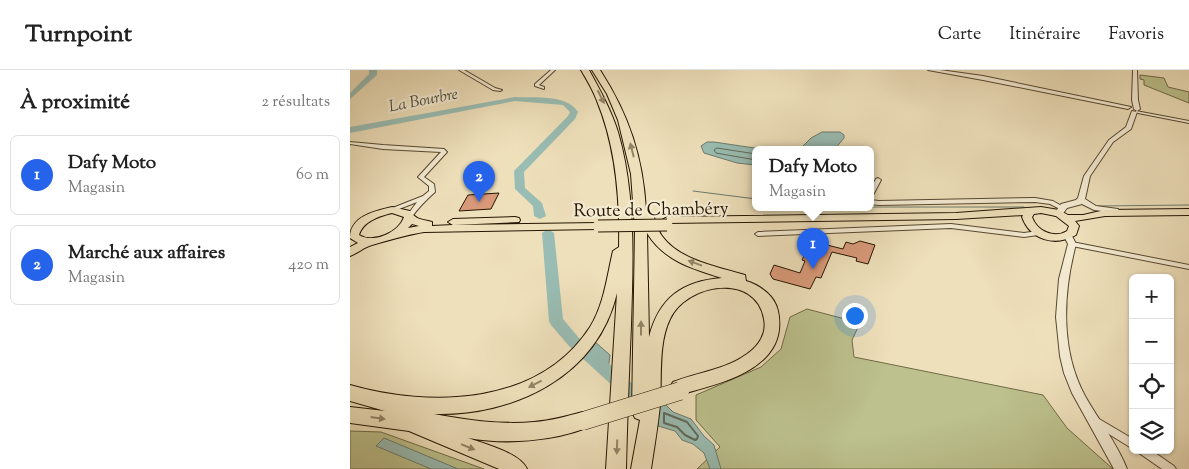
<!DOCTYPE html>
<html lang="fr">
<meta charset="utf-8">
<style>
body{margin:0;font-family:"Sorts Mill Goudy",serif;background:#f2f2f2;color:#222}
.controls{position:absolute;right:15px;bottom:15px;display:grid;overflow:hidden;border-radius:8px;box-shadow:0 1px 4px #0004}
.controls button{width:45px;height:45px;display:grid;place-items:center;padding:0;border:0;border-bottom:1px solid #e0e0e0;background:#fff;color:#222;font:25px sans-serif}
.you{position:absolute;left:504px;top:245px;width:18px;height:18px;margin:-12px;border:4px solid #fff;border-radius:50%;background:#1a73e8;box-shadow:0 0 0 8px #1a73e833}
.badge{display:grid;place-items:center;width:32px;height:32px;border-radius:50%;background:#2563eb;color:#fff;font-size:16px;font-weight:700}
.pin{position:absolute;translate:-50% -41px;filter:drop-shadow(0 1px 2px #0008)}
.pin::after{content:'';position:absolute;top:26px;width:18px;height:15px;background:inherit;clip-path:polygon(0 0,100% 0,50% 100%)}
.popup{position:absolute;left:402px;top:76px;width:122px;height:65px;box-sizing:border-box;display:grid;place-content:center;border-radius:8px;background:#fff;filter:drop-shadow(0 1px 4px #0005);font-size:16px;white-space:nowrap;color:#767676}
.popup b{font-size:19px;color:#222}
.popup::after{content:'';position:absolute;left:50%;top:100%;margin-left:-10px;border:10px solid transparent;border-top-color:#fff}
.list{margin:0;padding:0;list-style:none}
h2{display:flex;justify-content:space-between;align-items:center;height:65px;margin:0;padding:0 20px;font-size:21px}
h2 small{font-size:16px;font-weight:400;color:#767676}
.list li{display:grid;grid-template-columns:32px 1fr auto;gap:15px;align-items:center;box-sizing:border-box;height:80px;margin:0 10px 10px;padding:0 10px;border:1px solid #e0e0e0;border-radius:8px}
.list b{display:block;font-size:19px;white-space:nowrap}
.list p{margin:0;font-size:16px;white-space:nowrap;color:#767676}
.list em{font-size:16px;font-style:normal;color:#767676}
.icon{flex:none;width:28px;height:28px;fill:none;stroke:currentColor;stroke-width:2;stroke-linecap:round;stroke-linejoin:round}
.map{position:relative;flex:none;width:839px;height:399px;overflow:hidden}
header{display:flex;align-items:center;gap:30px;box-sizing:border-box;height:70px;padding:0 25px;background:#fff;border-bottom:1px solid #e0e0e0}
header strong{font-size:24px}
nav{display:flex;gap:28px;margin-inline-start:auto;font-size:18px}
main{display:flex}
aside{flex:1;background:#fff}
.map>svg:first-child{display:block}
</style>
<header>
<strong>Turnpoint</strong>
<nav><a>Carte</a><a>Itinéraire</a><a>Favoris</a></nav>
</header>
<main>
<aside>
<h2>À proximité<small>2 résultats</small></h2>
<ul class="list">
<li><span class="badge">1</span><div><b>Dafy Moto</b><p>Magasin</p></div><em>60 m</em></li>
<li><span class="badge">2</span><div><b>Marché aux affaires</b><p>Magasin</p></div><em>420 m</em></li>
</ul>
</aside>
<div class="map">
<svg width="839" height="399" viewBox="0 0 839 399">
<rect width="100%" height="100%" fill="#eee0bb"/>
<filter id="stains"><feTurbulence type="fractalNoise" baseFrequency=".004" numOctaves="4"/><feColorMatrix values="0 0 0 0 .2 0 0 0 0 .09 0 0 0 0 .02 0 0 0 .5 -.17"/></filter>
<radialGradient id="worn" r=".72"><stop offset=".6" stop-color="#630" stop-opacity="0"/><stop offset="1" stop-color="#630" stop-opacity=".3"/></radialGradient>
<g fill="#bcc18d" stroke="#706b47">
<polygon points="790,5 814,8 818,17 839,22 839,33 794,15 794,10 790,9"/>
<polygon points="457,239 510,253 502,270 504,287 693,325 717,358 763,399 347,399 370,377 346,350 346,325 411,297 431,279 440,247"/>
<polygon points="0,361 31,362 134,399 0,399"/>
</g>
<g fill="#99bdb4" stroke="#6b7a6c">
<polygon points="472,62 490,62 494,65 494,68 484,80 449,80 461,68"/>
<polygon points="357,72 364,72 418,80 406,80 405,95 387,93 354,83 351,76"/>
<polygon points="244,271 260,285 257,309 232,285"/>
<polygon points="312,331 323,342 341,349 354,366 364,375 371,399 360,399 354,383 343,374 332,370 325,361 308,356 308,332"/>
<polygon points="34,368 108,399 81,399 26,376"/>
</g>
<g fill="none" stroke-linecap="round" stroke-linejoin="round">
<polyline stroke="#5f695a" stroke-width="1" points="406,84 367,78 364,80 366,83 406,90"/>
<polygon stroke="#5f695a" stroke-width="2" points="314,343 337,352 348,366 347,369 345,370 335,365 327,357 314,353"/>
<g stroke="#6b7a6c" stroke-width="1">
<polyline points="343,121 406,129"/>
<polyline points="748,136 839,135"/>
<polyline points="520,137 674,137"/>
</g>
<g fill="#99bdb4" fill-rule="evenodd">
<polygon points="19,0 27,0 27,5 0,29 0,23 19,4"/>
<path d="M 165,27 C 184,28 217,24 228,42 L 225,49 L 174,102 L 175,118 L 192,133 L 196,146 L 190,149 L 184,146 L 183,136 L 165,119 L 164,101 L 218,46 L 220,42 L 213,35 L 165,31 L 0,63 L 0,57 Z"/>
<polygon points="198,159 204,163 213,249 229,268 300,329 302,334 300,339 294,341 288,339 219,276 201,255 199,251 192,163"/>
</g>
</g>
<g fill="#d99a7a" stroke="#251501">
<polygon points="149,123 141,139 109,141 118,125"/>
<polygon points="510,171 525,175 518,194 506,191 507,188 482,182 471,208 466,207 460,219 423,209 420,204 424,195 450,203 455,191 452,190 460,174 466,175 473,174 493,179 496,172 503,174"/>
</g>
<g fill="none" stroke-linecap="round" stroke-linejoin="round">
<defs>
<g id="minor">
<polygon points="109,0 114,0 145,18 152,20 150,21 143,20"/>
<polygon points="201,0 205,0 189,15 194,17 194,19 185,16 185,14"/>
<polygon points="786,41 839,51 839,53 788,43 786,42"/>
<path d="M 0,72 L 33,75 L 94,79 L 97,82 L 74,107 L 84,114 L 85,122 C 76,130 68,138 61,148 L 59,149 L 56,147 L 67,132 L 44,141 L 40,141 L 39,140 L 40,139 L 73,126 L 79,121 L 79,116 L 68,107 L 91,82 L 33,79 L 0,74 Z"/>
<polygon points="528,108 531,110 523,125 520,127 520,119 526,109"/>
<polygon points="685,128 703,131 715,138 712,140 700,134 685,132 529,135 520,134 520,130 529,131"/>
<polygon points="601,154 674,163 688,161 691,163 688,165 674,167 601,158 408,166 405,164 408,162"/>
<polygon points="720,172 722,172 839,195 839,199 722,176 720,176 719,174"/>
<polygon points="744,346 783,369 783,379 741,353 739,350 741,347"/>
<polygon points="787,380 801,380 824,396 826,399 812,399 789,383"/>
</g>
<g id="tertiary">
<polygon points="578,0 590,0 633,6 781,37 778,39 633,10"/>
<polygon points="783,0 787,0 788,30 790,39 787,41 784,39 782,30"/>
<polygon points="782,41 787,42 781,59 763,72 740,106 735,129 746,136 768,139 769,141 768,143 744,140 732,134 717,138 711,146 705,146 704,144 711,134 726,130 728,128 734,106 759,70 776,57"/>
<path d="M 718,163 L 721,164 L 726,174 C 713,223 710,280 735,326 C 749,351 767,373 777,399 L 764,399 L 722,323 L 714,303 L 710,286 L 706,247 L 709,209 L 718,174 L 714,166 Z"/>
</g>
<g id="primary">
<path d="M 42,137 L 60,141 C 66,150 71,149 82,152 L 82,156 L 103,155 L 98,152 L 103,149 L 165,147 L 169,148 L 170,150 L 169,152 L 103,155 L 248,153 L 253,156 L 248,159 L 74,162 C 56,165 39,170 22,175 C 14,177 8,183 0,186 L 0,177 L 8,173 L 0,168 C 0,146 25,141 42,137 ZM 42,143 L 54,147 C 49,162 24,174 9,165 C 13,151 30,146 42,143 ZM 62,154 L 69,156 L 58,158 Z"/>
<path d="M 691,137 L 709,140 L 718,145 L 733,145 L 755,140 L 839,139 L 839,145 L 755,146 L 725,151 L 729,156 L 726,165 C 705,177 680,170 672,147 L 673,145 L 606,149 L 317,153 L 312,150 L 317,147 L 606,143 ZM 691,143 L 706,146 L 719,156 L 717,161 C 704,169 687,161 682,147 L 684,144 Z"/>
</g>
<g id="motorway">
<path d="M 231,0 L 239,0 C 250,20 261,40 268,62 C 286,124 283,191 281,255 C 279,303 277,351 276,399 L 256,399 L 267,223 C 247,307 164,346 84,344 C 117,350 150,355 184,352 C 200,351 217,346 233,342 L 239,345 L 242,351 L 239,357 C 203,371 157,375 118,368 C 135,374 170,383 177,399 L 149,399 L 59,361 L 0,353 L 0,337 L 35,341 L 0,331 L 0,315 C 80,338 189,336 240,257 C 254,235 257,206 263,181 L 269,177 C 270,128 266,77 247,31 C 243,20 237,10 231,0 Z"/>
<path d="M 242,0 L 250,0 C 279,45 293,87 296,140 L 301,141 C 306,149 306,158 312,166 C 329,190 368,197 395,205 L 396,211 C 410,215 425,226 428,241 C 440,299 371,313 329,325 L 323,322 L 320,317 L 323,312 C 348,302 375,300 397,284 C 409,276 417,263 414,249 C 406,202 337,213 320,249 C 308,274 312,307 310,335 C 308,356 304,378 301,399 L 281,399 L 290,350 L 285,348 L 282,342 L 285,159 L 281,104 L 268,50 L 257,24 ZM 297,163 C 314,191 343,199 372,208 C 332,211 309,228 299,267 Z"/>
</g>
</defs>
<use href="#minor" stroke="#574830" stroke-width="2"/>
<use href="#tertiary" stroke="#574830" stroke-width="2"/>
<use href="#primary" stroke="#251501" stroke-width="2"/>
<use href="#motorway" stroke="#251501" stroke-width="2"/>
<use href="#minor" fill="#f4ebd3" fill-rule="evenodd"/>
<use href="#tertiary" fill="#f4ebd3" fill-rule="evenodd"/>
<use href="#primary" fill="#eee0bb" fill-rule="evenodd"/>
<use href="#motorway" fill="#eee0bb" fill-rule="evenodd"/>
<defs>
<polyline id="primary-bridge" points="248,156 317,155"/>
<polyline id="motorway-bridge" points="233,351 330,321"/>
</defs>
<use href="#primary-bridge" stroke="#251501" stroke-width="13" stroke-linecap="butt"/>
<use href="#motorway-bridge" stroke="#251501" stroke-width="19" stroke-linecap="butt"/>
<use href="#primary-bridge" stroke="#eee0bb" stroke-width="11"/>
<use href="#motorway-bridge" stroke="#eee0bb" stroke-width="18"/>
</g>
<defs><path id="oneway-solid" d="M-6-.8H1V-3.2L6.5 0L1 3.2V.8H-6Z" transform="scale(1.25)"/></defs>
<g fill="#948567">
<use href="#oneway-solid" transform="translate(251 27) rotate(63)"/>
<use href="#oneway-solid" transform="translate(282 80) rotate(-104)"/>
<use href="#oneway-solid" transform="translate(345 193) rotate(-160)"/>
<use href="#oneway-solid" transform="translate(291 258) rotate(-90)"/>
<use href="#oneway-solid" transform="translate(185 314) rotate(153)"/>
<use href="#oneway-solid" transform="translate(28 348) rotate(8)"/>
<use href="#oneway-solid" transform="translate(118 377) rotate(22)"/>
<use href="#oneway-solid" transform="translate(267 377) rotate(92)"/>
</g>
<g text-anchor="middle" stroke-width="4.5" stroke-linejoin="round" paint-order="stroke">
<g font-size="16" font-style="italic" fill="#4e5040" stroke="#f4ebd3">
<text transform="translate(73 29) rotate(-11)" y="6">La Bourbre</text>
</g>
<g font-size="18" fill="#251501" stroke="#f4ebd3">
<text transform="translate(301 139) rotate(-1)" y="6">Route de Chambéry</text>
</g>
</g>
<rect width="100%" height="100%" filter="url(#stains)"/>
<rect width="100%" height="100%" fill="url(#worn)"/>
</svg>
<div class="controls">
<button>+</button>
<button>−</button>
<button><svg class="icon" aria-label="locate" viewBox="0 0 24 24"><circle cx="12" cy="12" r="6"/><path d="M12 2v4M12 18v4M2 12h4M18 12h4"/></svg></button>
<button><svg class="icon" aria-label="layers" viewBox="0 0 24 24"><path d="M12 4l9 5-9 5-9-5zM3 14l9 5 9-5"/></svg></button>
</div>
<div class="you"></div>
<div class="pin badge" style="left:463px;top:199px">1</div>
<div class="popup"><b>Dafy Moto</b>Magasin</div>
<div class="pin badge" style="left:129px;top:132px">2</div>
</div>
</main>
